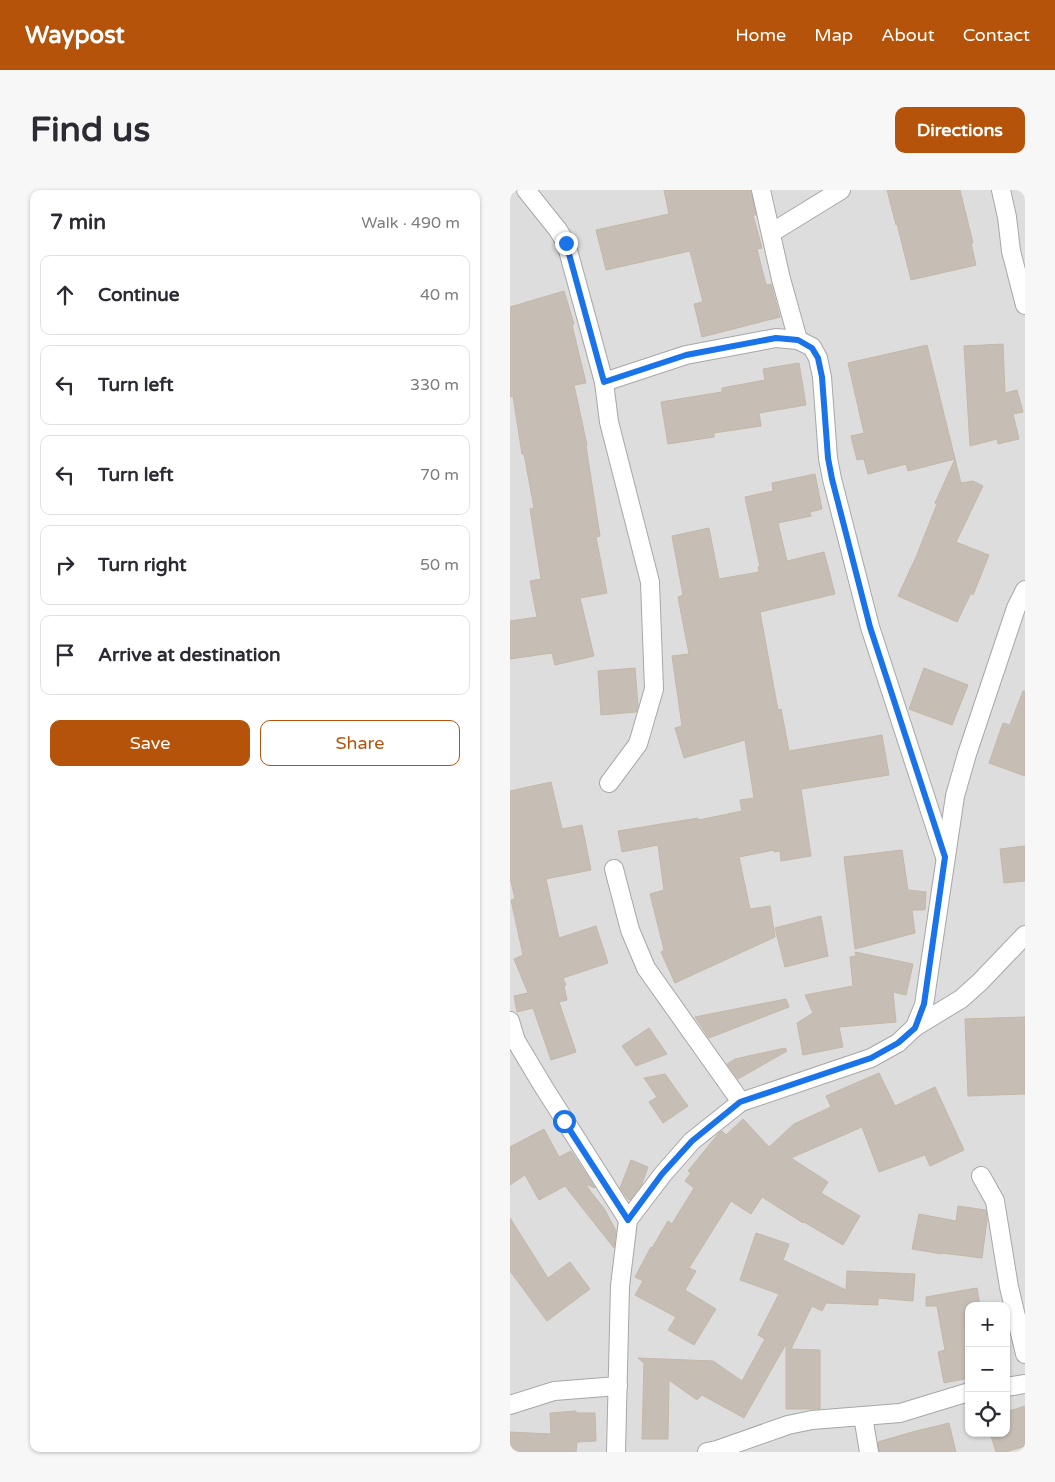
<!DOCTYPE html>
<meta charset="utf-8">
<style>
body{margin:0;font-family:"Varela Round",sans-serif;background:#f7f7f7;color:#2b2b33}
.controls{position:absolute;right:15px;bottom:15px;display:grid;overflow:hidden;border-radius:10px;box-shadow:0 1px 4px #0004}
.controls button{width:45px;height:45px;display:grid;place-items:center;padding:0;border:0;border-bottom:1px solid #e1e1e2;background:#fff;color:#2b2b33;font:25px sans-serif}
.stop{position:absolute;width:15px;height:15px;margin:-11px;border:4px solid #1a73e8;border-radius:50%;background:#fff}
.stop.end{background:#1a73e8;border-color:#fff;box-shadow:0 1px 5px #0008}
.list{margin:0;padding:0;list-style:none}
h2{display:flex;justify-content:space-between;align-items:center;height:65px;margin:0;padding:0 20px;font-size:21px}
h2 small{font-size:16px;font-weight:400;color:#7c7c81}
.list li{display:grid;grid-template-columns:32px 1fr auto;gap:15px;align-items:center;box-sizing:border-box;height:80px;margin:0 10px 10px;padding:0 10px;border:1px solid #e1e1e2;border-radius:10px}
.list b{display:block;font-size:19px;white-space:nowrap}
.list em{font-size:16px;font-style:normal;color:#7c7c81}
.actions{display:flex;gap:10px;padding:15px 20px}
.actions a{flex:1;padding:11px 0;border:1px solid #b45309;border-radius:10px;text-align:center;font-size:18px;color:#b45309}
.actions .main{background:#b45309;color:#fff}
.icon{flex:none;width:28px;height:28px;fill:none;stroke:currentColor;stroke-width:2;stroke-linecap:round;stroke-linejoin:round}
.map{position:relative;flex:none;width:515px;height:1262px;overflow:hidden;border-radius:10px}
header{display:flex;align-items:center;gap:30px;box-sizing:border-box;height:70px;padding:0 25px;background:#b45309;color:#fff}
header strong{font-size:24px}
nav{display:flex;gap:28px;margin-inline-start:auto;font-size:18px}
.intro{display:flex;align-items:center;justify-content:space-between;box-sizing:border-box;height:120px;padding:0 30px}
h1{margin:0;font-size:35px}
.button{padding:12px 22px;border-radius:10px;background:#b45309;color:#fff;font-size:18px;font-weight:700}
main{display:flex;gap:30px;padding:0 30px}
aside{flex:1;background:#fff;border-radius:10px;box-shadow:0 1px 4px #0004}
.map>svg:first-child{display:block}
</style>
<header>
<strong>Waypost</strong>
<nav><a>Home</a><a>Map</a><a>About</a><a>Contact</a></nav>
</header>
<div class="intro"><h1>Find us</h1><a class="button">Directions</a></div>
<main>
<aside>
<h2>7 min<small>Walk · 490 m</small></h2>
<ul class="list">
<li><svg class="icon" aria-label="ahead" viewBox="0 0 24 24"><path d="M12 20V5M6 11l6-6 6 6"/></svg><div><b>Continue</b></div><em>40 m</em></li>
<li><svg class="icon" aria-label="left" viewBox="0 0 24 24"><path d="M17 20v-9H6M10 6l-5 5 5 5"/></svg><div><b>Turn left</b></div><em>330 m</em></li>
<li><svg class="icon" aria-label="left" viewBox="0 0 24 24"><path d="M17 20v-9H6M10 6l-5 5 5 5"/></svg><div><b>Turn left</b></div><em>70 m</em></li>
<li><svg class="icon" aria-label="right" viewBox="0 0 24 24"><path d="M7 20v-9h11M14 6l5 5-5 5"/></svg><div><b>Turn right</b></div><em>50 m</em></li>
<li><svg class="icon" aria-label="arrive" viewBox="0 0 24 24"><path d="M6 21V4h12l-3 4 3 4H6"/></svg><div><b>Arrive at destination</b></div></li>
</ul>
<div class="actions"><a class="main">Save</a><a>Share</a></div>
</aside>
<div class="map">
<svg width="515" height="1262" viewBox="0 0 515 1262">
<rect width="100%" height="100%" fill="#f1eee6"/>
<path fill="#dedddd" fill-rule="evenodd" d="M 0,0 L 515,0 L 515,1262 L 0,1262 ZM 459,1116 L 496,1116 L 496,1243 L 459,1243 Z"/>
<g fill="#c6beb5" stroke="#c3b7a7">
<polygon points="154,0 241,0 246,25 243,25 252,58 247,59 256,95 261,94 270,127 192,147 184,114 193,112 180,61 96,80 86,40 159,24"/>
<polygon points="377,0 450,0 463,53 461,53 466,75 401,90 387,34 386,35"/>
<polygon points="54,101 64,134 62,135 76,193 64,195 77,255 76,256 90,346 86,347 97,403 70,408 84,466 45,475 42,463 0,469 0,431 27,427 20,391 31,389 20,319 24,318 14,264 12,264 3,206 0,207 0,117"/>
<polygon points="493,154 495,203 507,200 513,222 503,224 509,249 488,254 487,249 460,256 454,156"/>
<polygon points="417,155 445,269 398,281 396,274 358,284 354,269 347,270 341,246 354,243 338,173"/>
<polygon points="289,173 296,215 249,223 251,236 204,243 204,247 158,254 151,212 212,202 212,198 255,190 253,179"/>
<polygon points="445,269 451,293 463,291 473,296 446,352 479,365 463,405 461,403 447,432 388,406 406,367 427,314 425,313"/>
<polygon points="305,284 312,319 300,322 301,326 268,333 277,371 314,362 325,404 250,422 268,520 271,519 279,561 372,545 379,585 291,599 301,666 271,671 270,661 264,662 264,660 229,667 240,719 260,716 265,747 165,793 151,762 154,760 140,704 154,700 148,655 112,662 108,641 188,628 189,630 232,621 230,610 244,608 235,550 174,568 165,538 172,536 162,466 179,464 168,407 173,405 162,346 199,338 209,389 249,382 248,377 250,377 235,307 263,301 262,293"/>
<polygon points="125,478 128,516 126,522 91,525 88,481"/>
<polygon points="414,478 458,495 442,535 399,519"/>
<polygon points="513,501 515,501 515,586 479,573 493,533 500,535"/>
<polygon points="41,592 52,639 72,635 81,680 36,689 49,748 86,736 98,773 53,788 56,795 54,796 57,810 49,812 66,862 41,870 23,818 7,822 4,806 18,803 4,769 13,765 1,710 5,709 0,687 0,601"/>
<polygon points="515,656 515,691 494,693 490,659"/>
<polygon points="392,660 398,700 416,702 415,720 402,720 405,743 345,759 334,667"/>
<polygon points="311,726 318,766 275,777 265,738"/>
<polygon points="345,762 403,774 396,805 383,802 386,832 329,837 333,857 293,865 287,833 303,823 295,805 343,796 340,767 346,766"/>
<polygon points="276,809 279,817 199,848 185,827"/>
<polygon points="515,827 515,904 458,906 455,829"/>
<polygon points="139,838 157,864 126,876 112,856"/>
<polygon points="275,858 277,861 228,889 217,874 225,869"/>
<polygon points="369,883 385,916 425,897 454,960 420,976 415,965 369,982 352,937 281,968 318,992 311,1003 350,1026 333,1055 294,1032 293,1033 252,1007 241,1024 221,1011 179,1078 186,1081 175,1100 206,1119 184,1155 158,1140 166,1127 125,1105 133,1091 125,1087 141,1057 142,1058 158,1031 162,1034 184,998 175,991 181,983 178,981 209,943 212,941 216,945 233,929 259,957 284,934 321,917 316,906"/>
<polygon points="155,884 178,916 153,933 139,912 147,907 134,888"/>
<polygon points="34,939 49,967 61,961 84,996 85,998 75,994 95,1020 106,1041 104,1058 55,996 29,1010 15,985 0,995 0,957"/>
<polygon points="121,970 138,977 131,996 120,1010 118,1009 110,998"/>
<polygon points="448,1016 476,1020 477,1030 472,1068 432,1063 432,1064 402,1059 409,1024 446,1031"/>
<polygon points="0,1028 38,1088 60,1072 80,1099 37,1131 0,1081"/>
<polygon points="246,1043 279,1054 273,1070 336,1100 337,1081 405,1084 403,1111 368,1108 368,1115 316,1113 312,1121 302,1116 281,1159 310,1160 310,1219 276,1219 276,1154 234,1228 192,1205 187,1210 159,1190 158,1249 132,1249 134,1173 128,1168 203,1171 232,1191 255,1149 248,1145 269,1104 230,1090"/>
<polygon points="467,1098 470,1116 459,1116 459,1188 434,1193 428,1162 435,1160 427,1116 416,1116 416,1107"/>
<polygon points="515,1216 515,1256 496,1262 486,1262 480,1243 496,1243 496,1222"/>
<polygon points="66,1221 66,1223 85,1223 86,1251 67,1252 66,1262 0,1262 0,1242 41,1244 40,1223"/>
<polygon points="439,1233 446,1262 369,1262 368,1252 402,1242"/>
</g>
<g fill="none" stroke-linecap="round" stroke-linejoin="round">
<defs>
<g id="street">
<polyline points="16,0 48,40 56,53 94,192"/>
<polyline points="251,0 271,89 288,150"/>
<polyline points="491,0 497,27 501,61 515,115"/>
<polyline points="261,43 331,0"/>
<polyline points="99,593 128,554 144,499 140,392 99,232 94,192 176,165 266,148 288,150 302,157 308,168 312,187 318,268 322,289 360,437 435,667"/>
<polyline points="104,679 120,740 136,778 231,912"/>
<polyline points="0,831 6,851 33,896 118,1030"/>
<polyline points="405,837 451,809 470,792 515,745"/>
<polyline points="471,986 485,1011 499,1097 515,1164"/>
<polyline points="496,1197 515,1194"/>
<polyline points="0,1215 44,1201 108,1196"/>
<polyline points="353,1226 359,1262"/>
<polyline points="106,1262 110,1096 118,1030 153,984 182,951 231,912 361,868 388,853 405,837 414,815 445,606 457,564 506,418 515,400"/>
<polyline points="197,1262 207,1260 278,1235 302,1230 390,1223 459,1202"/>
</g>
</defs>
<use href="#street" stroke="#a7a7a7" stroke-width="20"/>
<use href="#street" stroke="#fff" stroke-width="18"/>
</g>
<g fill="none" stroke-linecap="round" stroke-linejoin="round">
<polyline stroke="#1a73e8" stroke-width="6" points="54,931 118,1030 152,984 182,951 230,912 361,868 388,853 405,838 414,814 435,667 360,437 322,289 318,268 312,187 308,168 302,158 288,150 266,148 176,165 94,192 56,53"/>
</g>
</svg>
<div class="controls">
<button>+</button>
<button>−</button>
<button><svg class="icon" aria-label="locate" viewBox="0 0 24 24"><circle cx="12" cy="12" r="6"/><path d="M12 2v4M12 18v4M2 12h4M18 12h4"/></svg></button>
</div>
<div class="stop" style="left:54px;top:931px"></div>
<div class="stop end" style="left:56px;top:53px"></div>
</div>
</main>
